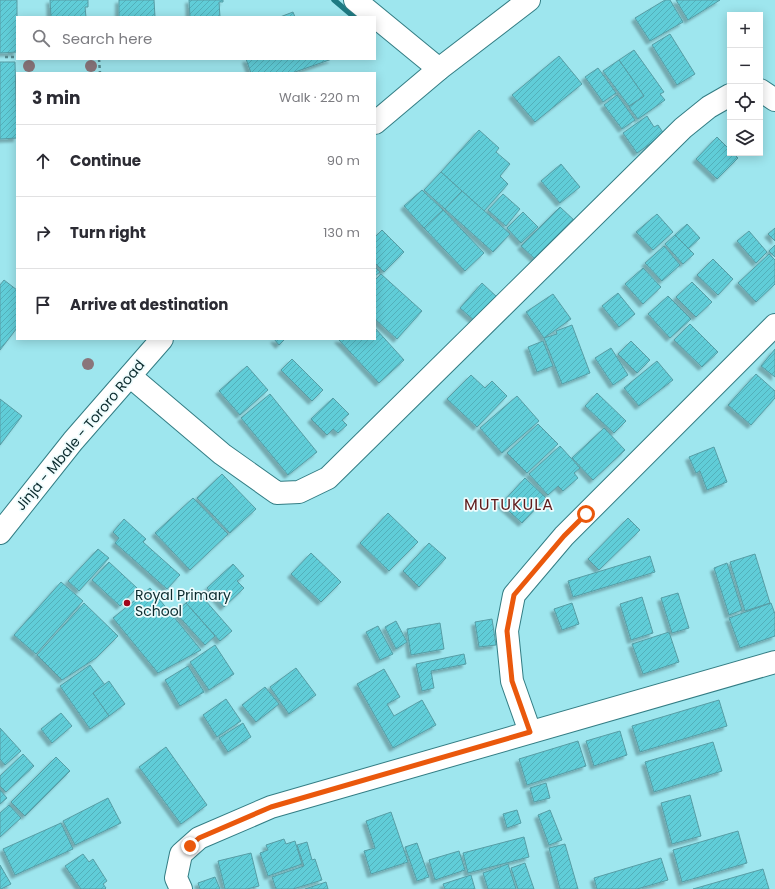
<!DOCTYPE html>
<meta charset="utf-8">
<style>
body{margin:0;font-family:Poppins,sans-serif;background:#f7f7f7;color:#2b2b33}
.controls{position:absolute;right:12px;top:12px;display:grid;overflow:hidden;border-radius:0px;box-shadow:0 2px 10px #0003}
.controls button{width:36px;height:36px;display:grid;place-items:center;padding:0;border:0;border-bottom:1px solid #e1e1e2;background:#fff;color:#2b2b33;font:20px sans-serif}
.stop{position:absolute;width:12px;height:12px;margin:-9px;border:3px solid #ea580c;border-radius:50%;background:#fff}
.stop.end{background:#ea580c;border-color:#fff;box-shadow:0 1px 4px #0008}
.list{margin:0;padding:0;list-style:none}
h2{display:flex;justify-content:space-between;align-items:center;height:52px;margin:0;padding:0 16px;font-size:17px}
h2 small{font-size:13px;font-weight:400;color:#7c7c81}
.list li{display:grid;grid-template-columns:26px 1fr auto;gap:12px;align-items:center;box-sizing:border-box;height:72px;padding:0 16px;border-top:1px solid #e1e1e2}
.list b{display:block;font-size:15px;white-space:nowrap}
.list em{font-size:13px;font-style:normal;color:#7c7c81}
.icon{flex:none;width:22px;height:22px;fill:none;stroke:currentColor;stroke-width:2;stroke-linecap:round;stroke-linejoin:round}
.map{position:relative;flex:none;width:775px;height:889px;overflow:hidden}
.search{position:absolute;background:#fff;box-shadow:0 2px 10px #0003;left:16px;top:16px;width:360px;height:44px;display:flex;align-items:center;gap:10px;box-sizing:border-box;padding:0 14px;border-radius:0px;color:#7c7c81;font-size:15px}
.panel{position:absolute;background:#fff;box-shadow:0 2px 10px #0003;left:16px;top:72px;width:360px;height:268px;border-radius:0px}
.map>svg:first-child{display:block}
</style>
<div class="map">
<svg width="775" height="889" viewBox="0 0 775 889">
<defs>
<pattern id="building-hatch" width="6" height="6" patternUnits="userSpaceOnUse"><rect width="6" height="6" fill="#61cdd8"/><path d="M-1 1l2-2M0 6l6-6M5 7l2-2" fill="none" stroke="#53b0ba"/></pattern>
<filter id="shadow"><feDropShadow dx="-3.5" dy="3.5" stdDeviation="1" flood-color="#0004"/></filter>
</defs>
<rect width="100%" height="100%" fill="#9ee6ee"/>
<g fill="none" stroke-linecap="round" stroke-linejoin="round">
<polyline stroke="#1e7b83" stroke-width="5.5" points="334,0 354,17"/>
</g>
<g fill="url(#building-hatch)" stroke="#569da5" filter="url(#shadow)">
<polygon points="0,0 17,0 17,52 0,53"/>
<polygon points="50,0 88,0 88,7 85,7 86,17 51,17"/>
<polygon points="119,0 154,0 155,17 119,17"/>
<polygon points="189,0 223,0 223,2 219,2 220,17 190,17"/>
<polygon points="665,0 670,0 683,22 650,41 635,18"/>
<polygon points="676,0 720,0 688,20"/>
<polygon points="293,12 295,17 280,17"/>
<polygon points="670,34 695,74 677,85 652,45"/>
<polygon points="634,50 664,92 660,94 665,100 638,119 629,107 644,96 619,60"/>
<polygon points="559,56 582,84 535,122 512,95"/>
<polygon points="246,59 332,59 292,73 251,73"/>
<polygon points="619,60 644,96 629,106 603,71"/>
<polygon points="0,62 15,62 17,138 0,139"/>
<polygon points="598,68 616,93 603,102 585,77"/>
<polygon points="617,95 635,120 622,129 604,105"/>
<polygon points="647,116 654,127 658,125 664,134 637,153 623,133"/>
<polygon points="479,130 499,148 496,152 510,164 500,176 508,184 484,211 441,172"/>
<polygon points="717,137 730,150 730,153 733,153 738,158 717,179 696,159"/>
<polygon points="561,164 580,187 560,203 541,181"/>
<polygon points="441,172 462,191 445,209 424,190"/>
<polygon points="422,190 443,210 424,228 404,206"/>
<polygon points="462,191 510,234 493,252 445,209"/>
<polygon points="503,194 520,209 506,226 488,210"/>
<polygon points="560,207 575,221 536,260 521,246"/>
<polygon points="443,210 484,253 465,271 424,228"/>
<polygon points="523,212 538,227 521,243 507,228"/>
<polygon points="657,214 673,232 653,250 636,232"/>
<polygon points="687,224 700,238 688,249 675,235"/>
<polygon points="775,228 775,241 768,234"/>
<polygon points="382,230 404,252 384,272 375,263 375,237"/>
<polygon points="749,231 767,252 756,263 737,241"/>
<polygon points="675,235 694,254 683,264 665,244"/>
<polygon points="775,245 775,257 769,251"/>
<polygon points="664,246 680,265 662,281 645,263"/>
<polygon points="769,254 775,260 775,284 756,302 738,283"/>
<polygon points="713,259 733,279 718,295 697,275"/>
<polygon points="375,267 380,272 375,276"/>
<polygon points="643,268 661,287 643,304 625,284"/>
<polygon points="381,274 422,311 397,339 375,319 375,280"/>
<polygon points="4,280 17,290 17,328 0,350 0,285"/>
<polygon points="692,282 712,302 696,317 676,297"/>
<polygon points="482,283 498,298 476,322 460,308"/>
<polygon points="618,293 635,314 619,327 602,306"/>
<polygon points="553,294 571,319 544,338 526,312"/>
<polygon points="668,296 691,319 670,338 648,314"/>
<polygon points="690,324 718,352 702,367 674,340"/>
<polygon points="572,325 590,373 562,384 544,338 557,334 556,331"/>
<polygon points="375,328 404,360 379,383 338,339 375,339"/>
<polygon points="274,339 285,339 279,345"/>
<polygon points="543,341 553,366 537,372 528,347"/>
<polygon points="631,341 650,360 637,373 618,354"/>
<polygon points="611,348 628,375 613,385 595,358"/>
<polygon points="775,349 775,377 761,366"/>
<polygon points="292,359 323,390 312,401 281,370"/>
<polygon points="657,361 673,380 639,406 624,388"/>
<polygon points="247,366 268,390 240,415 219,391"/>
<polygon points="756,374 775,391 775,398 751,425 728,405"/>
<polygon points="471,375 485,388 492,381 507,396 477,427 447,399"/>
<polygon points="597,393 626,421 614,433 585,406"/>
<polygon points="270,394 317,452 288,475 241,418"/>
<polygon points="517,396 539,421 502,453 480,428"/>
<polygon points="333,398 349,414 342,420 347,425 338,433 333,429 327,435 311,419"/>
<polygon points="0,399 22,416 0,445"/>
<polygon points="538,424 558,444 527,473 507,453"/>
<polygon points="604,428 625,450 593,480 572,458"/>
<polygon points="560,446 580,468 574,473 578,478 563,491 558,486 548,495 529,474"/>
<polygon points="714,447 727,482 707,490 700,471 696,473 689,457"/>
<polygon points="222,474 256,509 230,533 197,498"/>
<polygon points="525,478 546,498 522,523 501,504"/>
<polygon points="193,498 228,534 190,570 155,533"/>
<polygon points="388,513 418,542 389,571 360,543"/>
<polygon points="628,518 640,530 599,570 588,559"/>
<polygon points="124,519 146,539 143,542 180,575 167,589 115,543 119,538 113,532"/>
<polygon points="429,543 446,558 419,587 403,571"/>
<polygon points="98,549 109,558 79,591 68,581"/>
<polygon points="311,553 341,582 321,602 291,574"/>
<polygon points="755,554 770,603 745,611 730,562"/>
<polygon points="650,556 655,572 573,597 568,581"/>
<polygon points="109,562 137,588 120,606 92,580"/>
<polygon points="727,563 742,610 729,615 714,568"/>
<polygon points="233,564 244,576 237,581 244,588 224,607 207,588"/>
<polygon points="61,582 83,601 36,654 14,635"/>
<polygon points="150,588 201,650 158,673 113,618"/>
<polygon points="198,592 232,631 220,641 186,603"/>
<polygon points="678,593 689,628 672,633 661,598"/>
<polygon points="642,597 653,633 631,640 620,604"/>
<polygon points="84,603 118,636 96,658 62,680 37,655"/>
<polygon points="186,603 215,636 205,645 175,612"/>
<polygon points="572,603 579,624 562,630 554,609"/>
<polygon points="771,603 775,614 775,636 740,648 729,618"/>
<polygon points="492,619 496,645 479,647 475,622"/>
<polygon points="396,621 407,642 396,649 385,627"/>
<polygon points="440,623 444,649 411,655 407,629"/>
<polygon points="378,626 393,654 380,660 366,632"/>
<polygon points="669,632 679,662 643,674 632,644"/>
<polygon points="215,645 234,674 209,690 190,662"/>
<polygon points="464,654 466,664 431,671 434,688 422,691 416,664"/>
<polygon points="90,665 105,685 93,693 109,716 90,729 60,686"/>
<polygon points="188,666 204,692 180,706 165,680"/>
<polygon points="296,668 316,695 289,714 270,687"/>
<polygon points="384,669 400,697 387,704 394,716 422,700 436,725 393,748 357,684"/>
<polygon points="109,681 125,704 109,716 93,693"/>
<polygon points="265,687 279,704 256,722 242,705"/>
<polygon points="226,699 241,721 217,737 203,715"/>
<polygon points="719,700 727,726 640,752 632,726"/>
<polygon points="61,713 72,726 52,743 41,729"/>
<polygon points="243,723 251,737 228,752 219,738"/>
<polygon points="0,728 21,751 5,765 0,759"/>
<polygon points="620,731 627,755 594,766 586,741"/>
<polygon points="578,741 586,766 527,785 519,759"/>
<polygon points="713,742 722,771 654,792 645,762"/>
<polygon points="166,747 207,805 181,824 139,767"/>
<polygon points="23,754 34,766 6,792 0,786 0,776"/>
<polygon points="56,757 70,771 25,816 11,802"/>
<polygon points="546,783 550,798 534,802 530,788"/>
<polygon points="0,790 7,798 0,804"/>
<polygon points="690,795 701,836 672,844 661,803"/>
<polygon points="108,798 121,823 75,845 63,821"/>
<polygon points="9,805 21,818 0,837 0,813"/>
<polygon points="517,810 521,823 507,828 503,814"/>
<polygon points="550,810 562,840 549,845 538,815"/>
<polygon points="391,812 408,862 371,874 364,851 375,848 366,821"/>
<polygon points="61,823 73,849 15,875 3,849"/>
<polygon points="738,831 747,863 682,882 673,850"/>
<polygon points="524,837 529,857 468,873 463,853"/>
<polygon points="284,839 286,844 295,841 302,864 268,876 260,853 268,850 266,845"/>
<polygon points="307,842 312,860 315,859 322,880 293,889 276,889 272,877 304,866 297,845"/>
<polygon points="417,843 429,877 417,881 405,847"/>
<polygon points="565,844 578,889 560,889 549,848"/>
<polygon points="459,851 465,870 435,880 429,860"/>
<polygon points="251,853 259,886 247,889 225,889 218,861"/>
<polygon points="83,854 89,862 93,859 107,881 103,884 106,888 105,889 81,889 65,866"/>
<polygon points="661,858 668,880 637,889 597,889 594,878"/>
<polygon points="525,863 534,889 518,889 511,868"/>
<polygon points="508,864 516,889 488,889 483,873"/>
<polygon points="0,865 11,884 1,889 0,889"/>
<polygon points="763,869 769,889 693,889"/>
<polygon points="471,875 475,889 445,889 443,884"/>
<polygon points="215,877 220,889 200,889 198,883"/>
<polygon points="326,882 328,889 305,889"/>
</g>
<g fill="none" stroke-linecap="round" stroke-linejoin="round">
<defs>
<g id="minor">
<polyline points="355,0 439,69"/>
<polyline points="760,90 775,100"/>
<polyline points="130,376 222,454 277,493 299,492 328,478 683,128 709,107 730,95"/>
<polyline points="530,732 512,681 507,631 514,595 564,536 775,325"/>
<polyline points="181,889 176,878 181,854 199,838 271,807 775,662"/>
</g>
<g id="primary">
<polyline points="375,123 439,69 529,0"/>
<polyline points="0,533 73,441 162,339"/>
</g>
</defs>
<use href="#minor" stroke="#337d84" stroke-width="24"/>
<use href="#primary" stroke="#337d84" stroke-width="24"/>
<g stroke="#54888d" stroke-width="2.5" stroke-dasharray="3 3" stroke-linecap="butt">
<polyline points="5,57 17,57"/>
<polyline points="99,59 100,73"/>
</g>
<use href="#minor" stroke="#fff" stroke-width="22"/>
<use href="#primary" stroke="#fff" stroke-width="22"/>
</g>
<g fill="#8a767b">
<circle cx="29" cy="66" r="6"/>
<circle cx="91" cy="66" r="6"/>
<circle cx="88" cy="364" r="6"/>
</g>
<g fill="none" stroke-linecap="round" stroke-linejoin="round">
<polyline stroke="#ea580c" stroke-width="5" points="190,846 199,838 271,807 530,732 512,681 507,631 514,595 564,536 586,514"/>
</g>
<circle fill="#a2061b" stroke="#eefcfd" stroke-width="1.5" cx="127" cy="603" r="4"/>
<g text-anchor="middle" stroke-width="3.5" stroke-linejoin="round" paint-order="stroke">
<g font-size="14" fill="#0c2b2e" stroke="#eefcfd">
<text transform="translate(80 435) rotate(-50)" y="5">Jinja - Mbale - Tororo Road</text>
</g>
<g font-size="14" fill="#0c2b2e" stroke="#eefcfd" text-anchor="start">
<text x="135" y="600">Royal Primary<tspan x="135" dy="16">School</tspan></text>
</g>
<g font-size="16" letter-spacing="1" fill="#601b1b" stroke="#eefcfd">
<text x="509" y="510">MUTUKULA</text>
</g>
</g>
</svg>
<div class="controls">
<button>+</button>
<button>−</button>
<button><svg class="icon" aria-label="locate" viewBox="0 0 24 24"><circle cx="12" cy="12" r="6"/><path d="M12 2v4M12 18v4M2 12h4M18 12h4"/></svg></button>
<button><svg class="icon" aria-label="layers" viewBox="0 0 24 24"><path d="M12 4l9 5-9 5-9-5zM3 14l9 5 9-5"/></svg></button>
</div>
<div class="stop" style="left:586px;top:514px"></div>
<div class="stop end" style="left:190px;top:846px"></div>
<div class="search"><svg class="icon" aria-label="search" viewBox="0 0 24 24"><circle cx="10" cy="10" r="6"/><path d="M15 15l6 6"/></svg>Search here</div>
<section class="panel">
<h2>3 min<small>Walk · 220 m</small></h2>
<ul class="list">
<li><svg class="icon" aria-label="ahead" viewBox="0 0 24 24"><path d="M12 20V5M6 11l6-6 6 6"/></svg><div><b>Continue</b></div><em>90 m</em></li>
<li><svg class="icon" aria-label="right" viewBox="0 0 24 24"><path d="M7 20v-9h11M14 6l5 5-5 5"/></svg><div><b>Turn right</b></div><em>130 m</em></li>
<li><svg class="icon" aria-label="arrive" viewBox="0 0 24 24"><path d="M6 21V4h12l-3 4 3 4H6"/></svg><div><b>Arrive at destination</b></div></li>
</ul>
</section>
</div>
